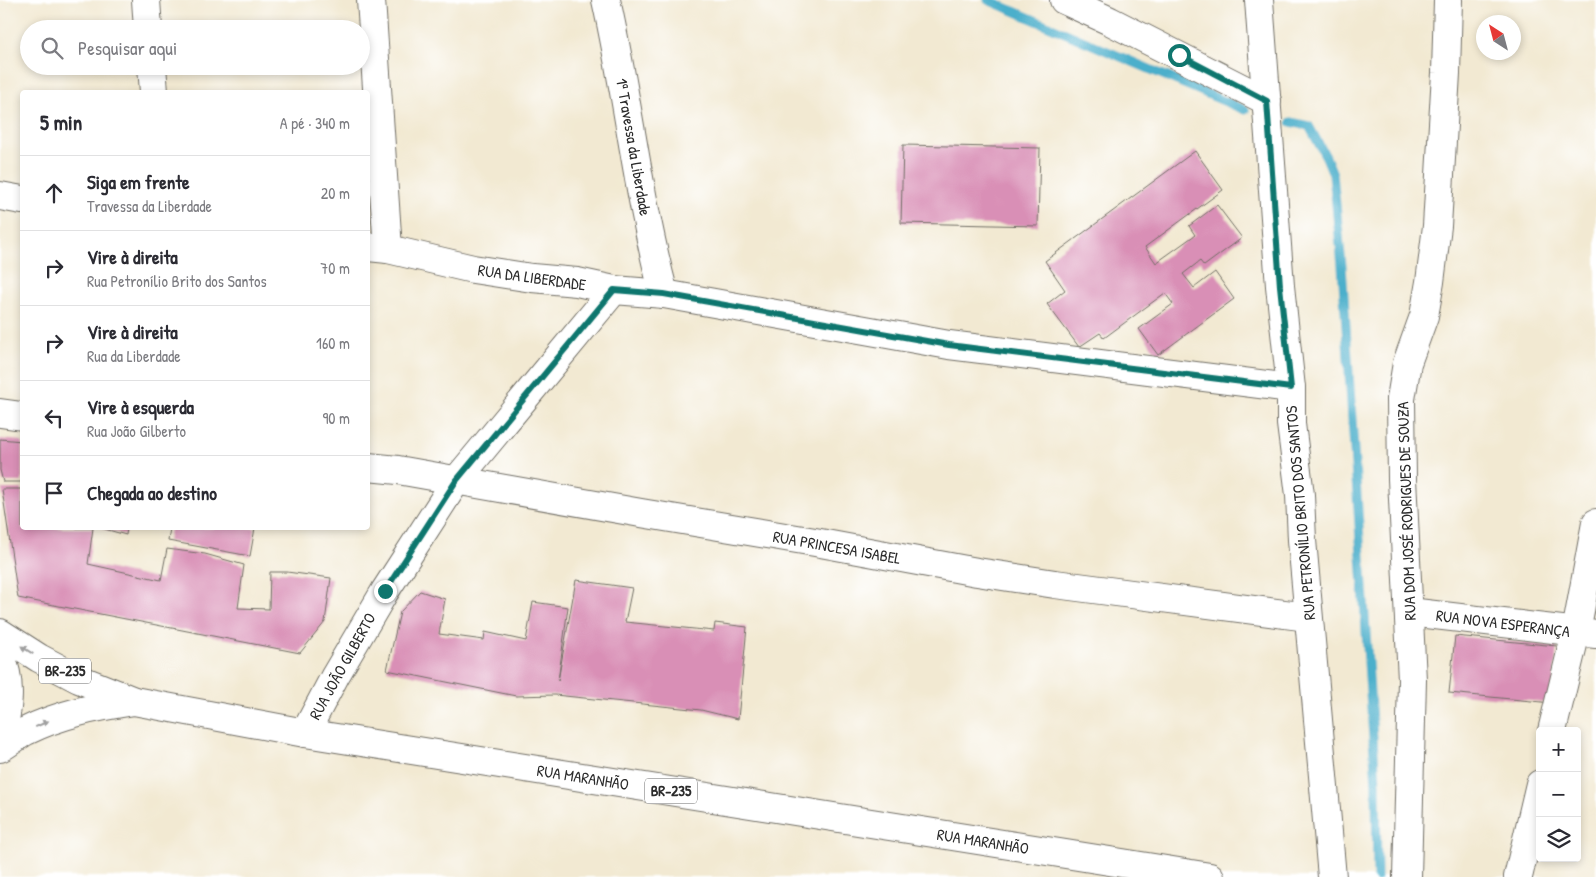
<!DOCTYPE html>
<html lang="pt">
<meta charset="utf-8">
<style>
body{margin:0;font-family:"Patrick Hand",sans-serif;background:#f7f7f7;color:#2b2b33}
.controls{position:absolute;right:15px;bottom:15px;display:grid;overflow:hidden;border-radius:5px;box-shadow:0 2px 8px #0003}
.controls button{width:45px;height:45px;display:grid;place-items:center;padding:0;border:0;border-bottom:1px solid #e1e1e2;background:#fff;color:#2b2b33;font:25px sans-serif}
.compass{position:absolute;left:1476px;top:15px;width:45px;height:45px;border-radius:50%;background:#fff;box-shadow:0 2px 8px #0003;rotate:324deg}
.stop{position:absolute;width:15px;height:15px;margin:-11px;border:4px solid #0f766e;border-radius:50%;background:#fff}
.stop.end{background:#0f766e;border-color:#fff;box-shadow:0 1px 5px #0008}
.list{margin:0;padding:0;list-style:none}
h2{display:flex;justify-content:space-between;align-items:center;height:65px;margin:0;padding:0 20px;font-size:21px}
h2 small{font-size:16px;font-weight:400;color:#7c7c81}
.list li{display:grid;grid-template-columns:32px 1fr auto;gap:15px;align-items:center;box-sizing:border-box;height:75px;padding:0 20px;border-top:1px solid #e1e1e2}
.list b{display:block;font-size:19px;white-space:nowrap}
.list p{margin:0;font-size:16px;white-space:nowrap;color:#7c7c81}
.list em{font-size:16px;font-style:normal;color:#7c7c81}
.icon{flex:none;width:28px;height:28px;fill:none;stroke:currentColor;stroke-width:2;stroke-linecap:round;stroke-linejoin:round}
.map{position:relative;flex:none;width:1596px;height:877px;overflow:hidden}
.search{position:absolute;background:#fff;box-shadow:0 2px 8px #0003;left:20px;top:20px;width:350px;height:55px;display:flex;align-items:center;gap:12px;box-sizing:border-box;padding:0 18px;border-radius:28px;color:#7c7c81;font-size:19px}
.panel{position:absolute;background:#fff;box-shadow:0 2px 8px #0003;left:20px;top:90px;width:350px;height:440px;border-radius:5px}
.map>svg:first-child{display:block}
</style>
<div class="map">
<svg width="1596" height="877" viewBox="0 0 1596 877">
<rect width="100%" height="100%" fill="#fff"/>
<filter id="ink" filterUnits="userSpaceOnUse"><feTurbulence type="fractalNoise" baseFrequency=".02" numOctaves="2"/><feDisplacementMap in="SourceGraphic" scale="10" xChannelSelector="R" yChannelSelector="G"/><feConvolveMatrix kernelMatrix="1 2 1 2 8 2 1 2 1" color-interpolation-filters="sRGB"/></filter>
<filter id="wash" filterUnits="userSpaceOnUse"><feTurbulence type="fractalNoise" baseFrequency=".0096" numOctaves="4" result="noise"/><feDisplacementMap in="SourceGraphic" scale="20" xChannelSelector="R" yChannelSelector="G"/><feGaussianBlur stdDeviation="1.12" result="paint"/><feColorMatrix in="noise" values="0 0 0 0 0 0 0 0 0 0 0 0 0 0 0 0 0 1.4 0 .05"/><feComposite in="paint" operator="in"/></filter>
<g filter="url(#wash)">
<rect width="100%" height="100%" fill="#f2e9d2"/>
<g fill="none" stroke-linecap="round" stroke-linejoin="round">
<g stroke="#4cafcb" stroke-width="9">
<polyline points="988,0 1245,110"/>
<polyline points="1291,122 1309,126 1326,157 1333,174 1342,266 1376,784 1377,877"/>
</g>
</g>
<g id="blocks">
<g fill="#d98fb6">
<polygon points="903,145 1040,148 1038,226 901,223"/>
<polygon points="1195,151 1223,190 1145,247 1156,263 1195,235 1189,226 1217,205 1242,238 1204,266 1200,261 1183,274 1194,288 1215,272 1234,299 1158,355 1139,329 1173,304 1165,293 1104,338 1100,333 1079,347 1047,304 1065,290 1045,261"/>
<polygon points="0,439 22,441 22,482 3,482 0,470"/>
<polygon points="2,489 22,489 22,528 93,528 88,564 161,580 167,549 205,554 244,565 238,608 269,609 270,572 287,572 331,578 325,622 300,653 18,598"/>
<polygon points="101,528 127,528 126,535"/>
<polygon points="170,528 255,528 250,556 168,541"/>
<polygon points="576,580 632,588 625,622 714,631 715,623 747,627 738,719 701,710 555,695 516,696 387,670 400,612 420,591 445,599 439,634 484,640 485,632 526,641 533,602 568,607 558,681"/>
<polygon points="1455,636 1557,646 1552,703 1449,693"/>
</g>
</g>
</g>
<g filter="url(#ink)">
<use href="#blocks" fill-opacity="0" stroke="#716e65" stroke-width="1"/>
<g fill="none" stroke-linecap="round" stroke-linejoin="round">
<defs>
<g id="minor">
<polyline points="146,0 148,29"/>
<polyline points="371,0 388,249"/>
<path d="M 606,0 C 628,97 638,197 664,294"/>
<polyline points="1064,0 1110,21 1267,101"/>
<polyline points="1259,0 1280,286 1291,388 1291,424 1300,495 1302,540 1332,877"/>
<polyline points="152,66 154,92"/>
<polyline points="0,196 22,200"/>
<polyline points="368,247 388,249 473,269 532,278 577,282 614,290 664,294 949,345 1291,388"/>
<polyline points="0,413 22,416"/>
<polyline points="368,467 398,470 641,513 815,542 977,572 1055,584 1308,617"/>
<polyline points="1409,612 1596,634"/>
<polyline points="1552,731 1576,632 1596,523"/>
<polyline points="305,733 335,676 385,591 456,481 614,290"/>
<polyline points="1407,877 1412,680 1402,479 1401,399 1407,363 1424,316 1430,282 1437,226 1446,73 1448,0"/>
<polyline points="1518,877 1540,784"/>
</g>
<g id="highway">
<polyline points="0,633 39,658 79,679 134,701 305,733 1210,877"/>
<path d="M 0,654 C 13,684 8,711 0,742"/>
<path d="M 0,748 C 9,743 17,736 26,731 C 60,714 96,707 134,701"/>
</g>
</defs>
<use href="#minor" stroke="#716e65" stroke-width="30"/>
<use href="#highway" stroke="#716e65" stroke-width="30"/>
<use href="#minor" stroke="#fff" stroke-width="28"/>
<use href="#highway" stroke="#fff" stroke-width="28"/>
</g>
<defs><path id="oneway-solid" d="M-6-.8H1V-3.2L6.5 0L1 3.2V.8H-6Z" transform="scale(1.25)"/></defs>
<g fill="#a0a0a0">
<use href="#oneway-solid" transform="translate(27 650) rotate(-147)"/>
<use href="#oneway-solid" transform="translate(42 724) rotate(-25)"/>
</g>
</g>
<g fill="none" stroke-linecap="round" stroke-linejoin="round" filter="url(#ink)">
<polyline stroke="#0f766e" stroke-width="6" points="385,591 456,481 614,290 664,294 949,345 1291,388 1280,286 1267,101 1179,55"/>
</g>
<g text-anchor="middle" stroke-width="4.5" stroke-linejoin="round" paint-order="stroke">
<g fill="#fff" stroke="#6b6b6b" stroke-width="1">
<rect x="39" y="658.5" width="52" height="25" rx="4"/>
<rect x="645" y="778.5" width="52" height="25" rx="4"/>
</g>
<g font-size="15" font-weight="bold" fill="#2b2b2b">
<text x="65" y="676">BR-235</text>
<text x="671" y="796">BR-235</text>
</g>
<g font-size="16" fill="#2b2b2b" stroke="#fff">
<text transform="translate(634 147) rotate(80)" y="6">1ª Travessa da Liberdade</text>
<text transform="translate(532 277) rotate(8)" y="6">RUA DA LIBERDADE</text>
<text transform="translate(1406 511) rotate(-92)" y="6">RUA DOM JOSÉ RODRIGUES DE SOUZA</text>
<text transform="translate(1300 513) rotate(-95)" y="6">RUA PETRONÍLIO BRITO DOS SANTOS</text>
<text transform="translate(837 547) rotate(10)" y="6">RUA PRINCESA ISABEL</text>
<text transform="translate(1503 623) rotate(7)" y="6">RUA NOVA ESPERANÇA</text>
<text transform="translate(342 666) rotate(-61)" y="6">RUA JOÃO GILBERTO</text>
<text transform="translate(583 777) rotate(9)" y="6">RUA MARANHÃO</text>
<text transform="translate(983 841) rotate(9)" y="6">RUA MARANHÃO</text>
</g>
</g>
</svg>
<div class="controls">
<button>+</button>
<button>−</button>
<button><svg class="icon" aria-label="layers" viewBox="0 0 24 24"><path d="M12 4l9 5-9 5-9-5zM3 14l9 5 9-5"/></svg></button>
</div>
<svg class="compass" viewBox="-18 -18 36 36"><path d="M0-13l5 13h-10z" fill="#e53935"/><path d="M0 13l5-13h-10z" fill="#7c7c81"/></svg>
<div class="stop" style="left:1179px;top:55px"></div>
<div class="stop end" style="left:385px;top:591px"></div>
<div class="search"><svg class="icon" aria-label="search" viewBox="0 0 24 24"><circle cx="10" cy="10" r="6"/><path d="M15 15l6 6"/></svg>Pesquisar aqui</div>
<section class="panel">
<h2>5 min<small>A pé · 340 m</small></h2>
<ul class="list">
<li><svg class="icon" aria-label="ahead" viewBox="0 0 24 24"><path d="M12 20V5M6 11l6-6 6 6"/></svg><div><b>Siga em frente</b><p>Travessa da Liberdade</p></div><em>20 m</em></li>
<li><svg class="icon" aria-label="right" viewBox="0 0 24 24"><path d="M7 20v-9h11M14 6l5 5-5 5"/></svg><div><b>Vire à direita</b><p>Rua Petronílio Brito dos Santos</p></div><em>70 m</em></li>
<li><svg class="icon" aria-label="right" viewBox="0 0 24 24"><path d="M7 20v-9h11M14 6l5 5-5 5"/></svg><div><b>Vire à direita</b><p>Rua da Liberdade</p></div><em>160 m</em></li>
<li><svg class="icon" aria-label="left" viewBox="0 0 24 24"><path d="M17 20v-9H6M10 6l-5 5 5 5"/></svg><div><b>Vire à esquerda</b><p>Rua João Gilberto</p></div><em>90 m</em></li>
<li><svg class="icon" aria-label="arrive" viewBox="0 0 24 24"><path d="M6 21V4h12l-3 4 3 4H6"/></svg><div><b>Chegada ao destino</b></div></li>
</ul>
</section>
</div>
